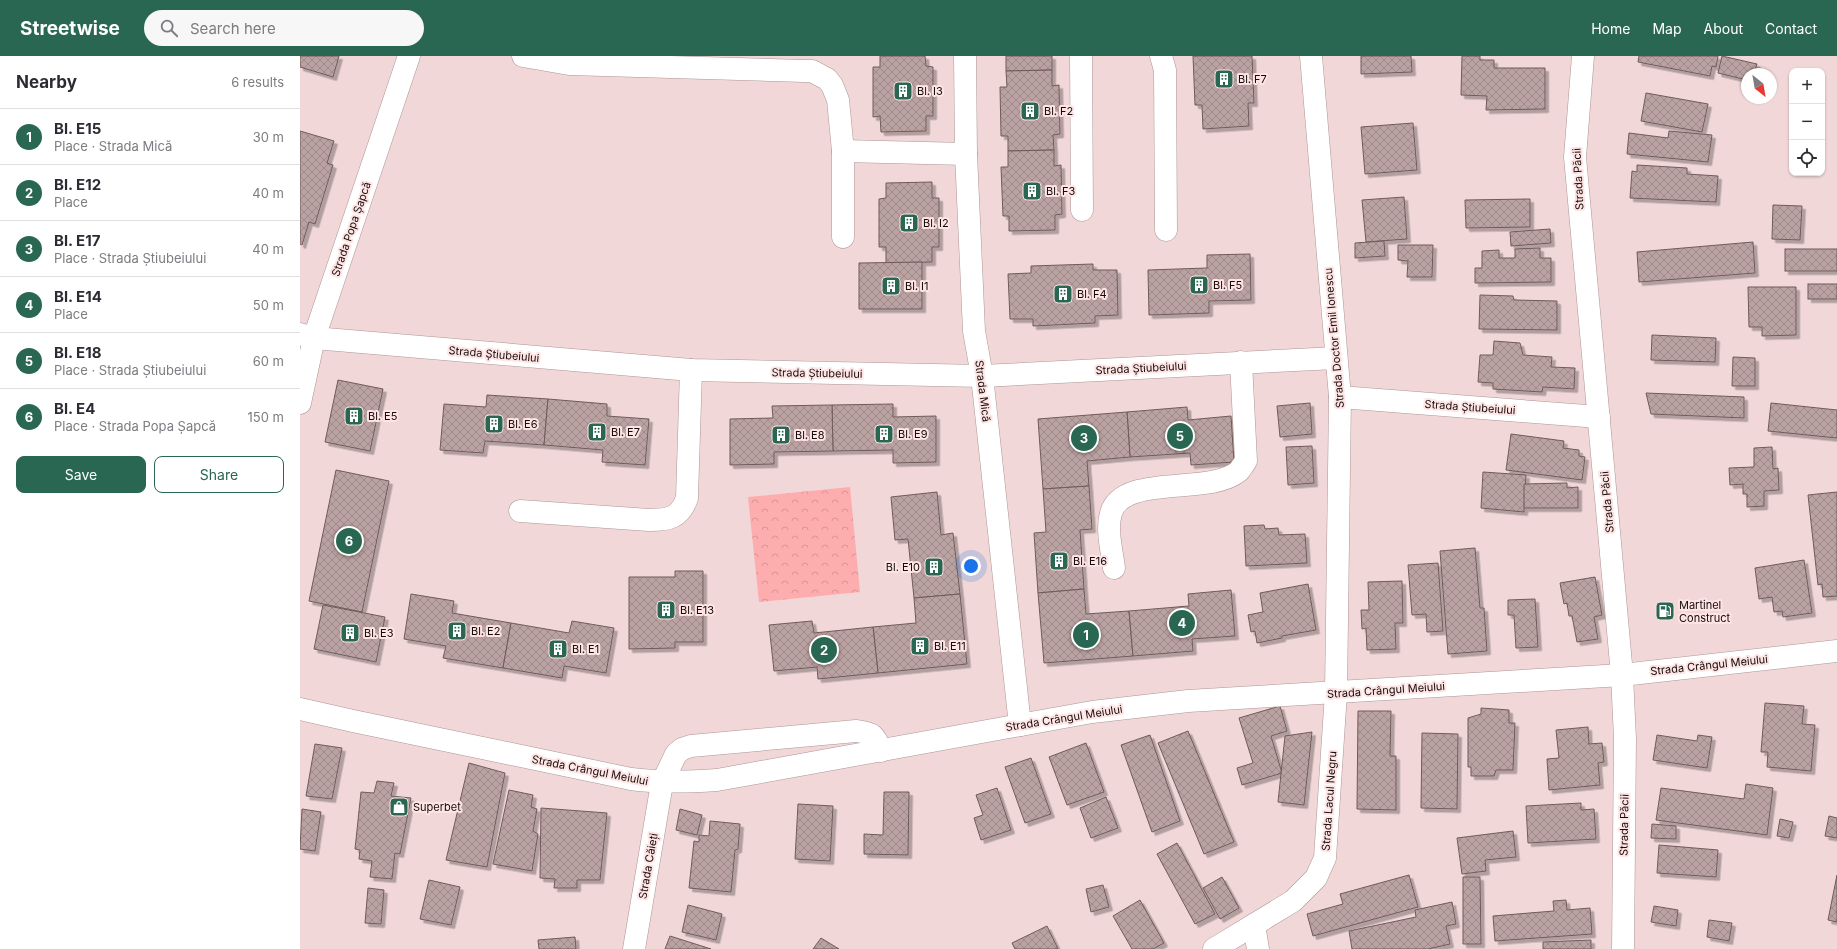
<!DOCTYPE html>
<meta charset="utf-8">
<style>
body{margin:0;font-family:Inter,sans-serif;background:#f7f7f7;color:#2b2b33}
.controls{position:absolute;right:12px;top:12px;display:grid;overflow:hidden;border-radius:8px;box-shadow:0 1px 3px #0004}
.controls button{width:36px;height:36px;display:grid;place-items:center;padding:0;border:0;border-bottom:1px solid #e1e1e2;background:#fff;color:#2b2b33;font:20px sans-serif}
.compass{position:absolute;left:1441px;top:12px;width:36px;height:36px;border-radius:50%;background:#fff;box-shadow:0 1px 3px #0004;rotate:149deg}
.you{position:absolute;left:671px;top:510px;width:14px;height:14px;margin:-10px;border:3px solid #fff;border-radius:50%;background:#1a73e8;box-shadow:0 0 0 6px #1a73e833}
.badge{display:grid;place-items:center;width:26px;height:26px;border-radius:50%;background:#296753;color:#fff;font-size:13px;font-weight:700}
.pin{position:absolute;translate:-50% -50%;border:2px solid #fff;box-shadow:0 1px 4px #0006}
.list{margin:0;padding:0;list-style:none}
h2{display:flex;justify-content:space-between;align-items:center;height:52px;margin:0;padding:0 16px;font-size:17px}
h2 small{font-size:13px;font-weight:400;color:#7c7c81}
.list li{display:grid;grid-template-columns:26px 1fr auto;gap:12px;align-items:center;box-sizing:border-box;height:56px;padding:0 16px;border-top:1px solid #e1e1e2}
.list b{display:block;font-size:15px;white-space:nowrap}
.list p{margin:0;font-size:13px;white-space:nowrap;color:#7c7c81}
.list em{font-size:13px;font-style:normal;color:#7c7c81}
.actions{display:flex;gap:8px;padding:12px 16px}
.actions a{flex:1;padding:9px 0;border:1px solid #296753;border-radius:8px;text-align:center;font-size:14px;color:#296753}
.actions .main{background:#296753;color:#fff}
.icon{flex:none;width:22px;height:22px;fill:none;stroke:currentColor;stroke-width:2;stroke-linecap:round;stroke-linejoin:round}
.map{position:relative;flex:none;width:1537px;height:893px;overflow:hidden}
header{display:flex;align-items:center;gap:24px;box-sizing:border-box;height:56px;padding:0 20px;background:#296753;color:#fff}
header strong{font-size:19px}
nav{display:flex;gap:22px;margin-inline-start:auto;font-size:14px}
.search{width:280px;height:36px;background:#f7f7f7;display:flex;align-items:center;gap:10px;box-sizing:border-box;padding:0 14px;border-radius:22px;color:#7c7c81;font-size:15px}
main{display:flex}
aside{flex:1;background:#fff}
.map>svg:first-child{display:block}
</style>
<header>
<strong>Streetwise</strong>
<div class="search"><svg class="icon" aria-label="search" viewBox="0 0 24 24"><circle cx="10" cy="10" r="6"/><path d="M15 15l6 6"/></svg>Search here</div>
<nav><a>Home</a><a>Map</a><a>About</a><a>Contact</a></nav>
</header>
<main>
<aside>
<h2>Nearby<small>6 results</small></h2>
<ul class="list">
<li><span class="badge">1</span><div><b>Bl. E15</b><p>Place · Strada Mică</p></div><em>30 m</em></li>
<li><span class="badge">2</span><div><b>Bl. E12</b><p>Place</p></div><em>40 m</em></li>
<li><span class="badge">3</span><div><b>Bl. E17</b><p>Place · Strada Știubeiului</p></div><em>40 m</em></li>
<li><span class="badge">4</span><div><b>Bl. E14</b><p>Place</p></div><em>50 m</em></li>
<li><span class="badge">5</span><div><b>Bl. E18</b><p>Place · Strada Știubeiului</p></div><em>60 m</em></li>
<li><span class="badge">6</span><div><b>Bl. E4</b><p>Place · Strada Popa Șapcă</p></div><em>150 m</em></li>
</ul>
<div class="actions"><a class="main">Save</a><a>Share</a></div>
</aside>
<div class="map">
<svg width="1537" height="893" viewBox="0 0 1537 893">
<defs>
<pattern id="park-crowns" width="20" height="18" patternUnits="userSpaceOnUse"><rect width="20" height="18" fill="#feadae"/><path d="M2 6a3 3 0 1 1 6 0M12 15a3 3 0 1 1 6 0" fill="none" stroke="#d99494"/></pattern>
<pattern id="building-cross-hatch" width="8" height="8" patternUnits="userSpaceOnUse"><rect width="8" height="8" fill="#bba2a2"/><path d="M0 0l8 8M0 8l8-8" fill="none" stroke="#a08a8a"/></pattern>
<filter id="shadow"><feDropShadow dx="3.5" dy="3.5" stdDeviation="0" flood-color="#0004"/></filter>
</defs>
<rect width="100%" height="100%" fill="#f1d7d7"/>
<polygon fill="url(#park-crowns)" points="550,431 560,536 459,546 448,441"/>
<g fill="url(#building-cross-hatch)" stroke="#705a5a" filter="url(#shadow)">
<polygon points="0,0 39,0 33,21 0,11"/>
<polygon points="580,0 625,0 626,10 633,11 633,60 626,60 626,75 581,76 580,60 573,61 573,11 580,11"/>
<polygon points="706,0 752,0 752,14 706,15"/>
<polygon points="893,0 952,0 954,47 948,47 949,70 903,73 902,49 895,49"/>
<polygon points="1061,0 1111,0 1112,16 1061,18"/>
<polygon points="1162,0 1180,0 1180,4 1194,4 1194,12 1245,12 1245,53 1186,54 1187,40 1161,39"/>
<polygon points="1339,0 1418,0 1416,11 1412,10 1410,20 1338,6"/>
<polygon points="1422,0 1457,8 1454,18 1447,18 1447,24 1418,17"/>
<polygon points="752,14 752,30 759,29 760,78 753,79 754,94 708,95 708,80 701,80 700,31 707,31 706,15"/>
<polygon points="1346,37 1408,48 1402,76 1341,65"/>
<polygon points="1113,67 1117,114 1065,118 1061,71"/>
<polygon points="0,75 34,85 27,107 33,109 15,168 9,166 2,189 0,188"/>
<polygon points="1369,75 1412,79 1408,106 1327,98 1329,77 1368,82"/>
<polygon points="754,94 754,110 761,109 762,158 755,159 755,174 709,175 709,160 703,160 701,111 708,111 708,95"/>
<polygon points="1337,109 1387,112 1387,118 1418,120 1416,146 1330,142 1332,115 1337,116"/>
<polygon points="632,126 632,142 639,142 639,191 632,191 632,206 586,207 586,191 579,191 579,143 586,142 586,127"/>
<polygon points="1104,141 1107,183 1066,186 1062,144"/>
<polygon points="1230,143 1230,171 1166,172 1165,144"/>
<polygon points="1473,149 1502,150 1500,184 1472,183"/>
<polygon points="1250,173 1251,187 1211,190 1210,176"/>
<polygon points="1084,185 1085,200 1055,202 1055,187"/>
<polygon points="1453,186 1455,217 1339,226 1337,196"/>
<polygon points="1098,189 1133,189 1132,221 1107,221 1108,205 1098,204"/>
<polygon points="1240,192 1240,202 1251,202 1251,226 1175,227 1175,212 1182,212 1182,195 1199,194 1199,202 1215,202 1215,193"/>
<rect x="1485" y="193" width="52" height="22"/>
<polygon points="950,198 951,244 909,245 909,257 849,259 848,214 907,212 907,199"/>
<polygon points="622,206 622,253 559,253 559,207"/>
<polygon points="793,208 793,214 817,214 818,259 795,260 795,267 733,270 733,263 710,263 708,218 731,217 731,210"/>
<rect x="1508" y="228" width="29" height="15"/>
<polygon points="1448,231 1496,231 1496,279 1462,280 1462,271 1449,271"/>
<polygon points="1180,239 1213,240 1214,244 1257,245 1257,274 1179,273"/>
<polygon points="1352,279 1416,282 1415,306 1351,304"/>
<polygon points="1194,285 1220,287 1223,299 1252,301 1251,311 1275,312 1274,333 1243,331 1242,336 1193,333 1193,327 1178,326 1180,299 1193,299"/>
<polygon points="1433,301 1455,302 1455,330 1432,330"/>
<polygon points="38,324 83,333 70,395 25,386"/>
<polygon points="1346,337 1444,341 1444,362 1351,358"/>
<polygon points="187,339 248,343 244,389 185,385 183,397 140,394 144,348 186,351"/>
<polygon points="248,343 307,348 307,360 349,363 345,409 302,406 303,394 244,389"/>
<polygon points="1010,347 1012,378 980,381 977,350"/>
<polygon points="1471,347 1537,354 1537,382 1468,375"/>
<polygon points="593,348 593,361 636,360 636,406 593,407 593,394 533,395 532,349"/>
<polygon points="532,349 533,395 474,396 474,408 430,409 430,363 473,362 472,350"/>
<polygon points="887,351 888,364 931,360 934,406 891,409 890,397 830,401 827,356"/>
<polygon points="827,356 830,401 787,405 789,430 743,433 738,363"/>
<polygon points="1211,378 1264,385 1263,392 1279,394 1279,400 1285,401 1282,424 1206,414"/>
<polygon points="1012,390 1014,427 988,429 986,391"/>
<polygon points="1472,391 1473,413 1478,412 1479,434 1464,435 1464,450 1447,451 1447,438 1443,438 1443,428 1430,429 1429,412 1454,411 1454,392"/>
<polygon points="36,414 89,425 62,556 9,545"/>
<polygon points="1183,416 1226,419 1224,456 1181,452"/>
<polygon points="1267,427 1267,432 1278,431 1278,452 1224,452 1224,428"/>
<polygon points="789,430 792,473 780,474 784,533 738,537 734,477 746,476 743,433"/>
<polygon points="637,436 641,479 653,477 660,538 614,542 608,483 595,484 591,441"/>
<polygon points="1537,436 1537,540 1523,541 1522,528 1518,529 1508,439"/>
<polygon points="964,469 965,473 978,472 979,479 1005,478 1007,507 946,510 944,470"/>
<polygon points="1175,492 1180,552 1184,552 1187,595 1148,598 1140,495"/>
<polygon points="1504,504 1512,557 1483,561 1482,555 1474,556 1472,541 1459,543 1455,512"/>
<polygon points="1138,507 1143,575 1127,576 1126,558 1112,559 1108,509"/>
<polygon points="375,515 403,515 403,586 375,586 375,592 329,593 329,521 375,521"/>
<polygon points="1295,521 1302,559 1294,561 1298,583 1277,586 1272,560 1269,560 1267,547 1264,548 1260,527"/>
<polygon points="1102,525 1103,567 1095,567 1096,593 1067,594 1066,572 1062,573 1061,554 1069,554 1068,526"/>
<polygon points="1008,528 1016,574 982,580 982,582 957,587 955,575 951,576 948,559 963,556 960,537"/>
<polygon points="784,533 786,558 829,555 833,600 744,607 738,537"/>
<polygon points="931,534 935,580 892,583 893,595 833,600 829,555 889,550 888,538"/>
<polygon points="111,538 154,545 152,557 211,567 203,612 143,602 146,590 104,583"/>
<polygon points="660,538 667,608 578,617 573,571 616,567 614,542"/>
<polygon points="1235,543 1238,591 1216,592 1214,559 1208,559 1208,544"/>
<polygon points="23,549 85,561 76,606 14,593"/>
<polygon points="272,565 314,572 306,617 264,610 262,622 203,612 211,567 269,577"/>
<polygon points="512,565 514,577 573,571 578,617 518,623 517,611 474,615 469,569"/>
<polygon points="1465,647 1504,650 1502,668 1515,669 1511,715 1467,711 1468,696 1461,696"/>
<polygon points="980,650 987,675 971,680 982,717 942,729 937,712 953,707 939,662"/>
<polygon points="1181,652 1209,654 1209,667 1215,667 1213,714 1196,714 1194,720 1171,720 1171,711 1168,711 1168,662 1181,658"/>
<polygon points="1058,655 1091,655 1090,700 1096,700 1096,754 1057,753"/>
<polygon points="1288,671 1289,688 1302,687 1304,706 1298,707 1300,729 1249,734 1247,703 1259,702 1256,674"/>
<polygon points="888,675 934,786 904,798 858,687"/>
<polygon points="1012,676 1004,749 978,746 985,680"/>
<polygon points="1122,677 1158,678 1157,753 1121,752"/>
<polygon points="850,679 880,765 852,776 821,689"/>
<polygon points="1357,679 1397,685 1398,679 1412,681 1407,712 1353,704"/>
<polygon points="786,687 804,736 767,749 749,701"/>
<polygon points="15,688 42,692 32,743 6,740"/>
<polygon points="731,702 751,758 725,767 705,711"/>
<polygon points="169,707 205,717 187,811 146,804"/>
<polygon points="77,725 94,727 91,740 111,742 100,798 95,797 92,823 70,821 72,805 59,803 60,794 55,793 61,736 74,737"/>
<polygon points="1446,728 1473,732 1467,779 1356,764 1361,732 1444,743"/>
<polygon points="697,732 711,774 681,784 674,762 683,759 676,739"/>
<polygon points="209,734 233,739 231,751 237,753 233,775 238,778 232,815 193,808"/>
<polygon points="584,736 609,736 608,799 564,798 564,778 583,779"/>
<polygon points="806,741 818,772 791,782 780,752"/>
<polygon points="1281,747 1281,754 1294,753 1296,783 1228,787 1226,750"/>
<polygon points="498,748 533,750 530,805 495,803"/>
<polygon points="241,752 307,757 300,824 277,824 277,832 254,832 255,823 240,822"/>
<polygon points="2,753 21,756 15,795 0,793"/>
<polygon points="380,753 402,759 397,779 376,774"/>
<polygon points="1529,760 1537,762 1537,782 1525,780"/>
<polygon points="1480,763 1493,766 1489,782 1477,780"/>
<polygon points="410,765 440,768 438,793 435,794 431,836 389,832 394,785 399,786 399,779 409,780"/>
<polygon points="1352,768 1376,770 1376,783 1351,782"/>
<polygon points="1213,775 1216,801 1185,804 1186,815 1162,818 1157,782"/>
<polygon points="877,787 915,858 895,868 857,798"/>
<polygon points="1359,789 1418,794 1416,821 1357,817"/>
<polygon points="1109,819 1118,851 1013,880 1007,858 1043,848 1040,838"/>
<polygon points="1537,819 1537,866 1528,864"/>
<polygon points="922,821 939,852 920,863 903,832"/>
<polygon points="1163,821 1180,821 1181,888 1163,888"/>
<polygon points="129,824 160,831 151,869 120,863"/>
<polygon points="803,829 809,851 791,856 786,833"/>
<polygon points="68,832 84,834 81,868 65,867"/>
<polygon points="840,844 864,887 853,893 832,893 813,860"/>
<polygon points="1266,844 1267,854 1290,852 1292,878 1195,885 1193,860 1254,855 1253,845"/>
<polygon points="1152,846 1156,868 1146,870 1150,888 1128,893 1052,893 1049,875 1116,861 1115,854"/>
<polygon points="388,849 422,858 416,884 382,876"/>
<polygon points="1354,850 1378,854 1376,870 1351,866"/>
<polygon points="1409,864 1432,867 1429,885 1407,881"/>
<polygon points="747,870 758,893 715,893 712,887"/>
<polygon points="370,880 411,893 365,893"/>
<polygon points="275,881 276,893 239,893 238,884"/>
<polygon points="521,882 539,893 513,893"/>
<polygon points="1291,884 1291,893 1243,893 1243,886"/>
</g>
<g fill="none" stroke-linecap="round" stroke-linejoin="round">
<defs>
<g id="minor">
<polyline points="223,0 269,8 504,15 512,15 527,23 532,29 538,44 543,95 543,181"/>
<polyline points="665,0 666,98 674,275 682,320 720,669"/>
<polyline points="781,0 782,154"/>
<polyline points="861,0 865,14 866,174"/>
<polyline points="1283,0 1275,101 1322,619 1325,683 1323,893"/>
<polyline points="543,95 666,98"/>
<polyline points="0,278 14,282 391,314 682,320 1036,302"/>
<polyline points="1040,341 1299,361"/>
<polyline points="0,347 14,282 109,0"/>
<path d="M 220,455 L 349,464 C 369,464 380,462 387,442 L 391,314"/>
<path d="M 814,512 C 812,495 806,474 811,457 C 823,417 910,440 939,415 C 941,412 944,408 946,405 L 941,306"/>
<path d="M 0,653 L 53,665 L 331,723 C 360,727 388,726 417,724 L 792,656 L 888,645 L 1322,619 L 1537,595"/>
<polyline points="954,869 958,893"/>
<path d="M 334,893 L 362,727 L 376,698 L 382,693 L 391,690 L 556,675 C 573,677 575,679 581,695"/>
<polyline points="914,893 993,845 1016,822 1025,802 1036,637 1040,341 1011,0"/>
</g>
</defs>
<use href="#minor" stroke="#ae9595" stroke-width="23"/>
<use href="#minor" stroke="#fff" stroke-width="22"/>
</g>
<defs>
<symbol id="building-square" viewBox="-11 -11 22 22"><rect x="-9" y="-9" width="18" height="18" rx="4" fill="#296753" stroke="#ffe4e4"/><path d="M-4-6H4V6H1V3H-1V6H-4ZM-2.5-4.3h1.7v1.8h-1.7ZM.8-4.3h1.7v1.8H.8ZM-2.5-1h1.7V.8h-1.7ZM.8-1h1.7V.8H.8Z" fill="#fff"/></symbol>
<symbol id="fuel-square" viewBox="-11 -11 22 22"><rect x="-9" y="-9" width="18" height="18" rx="4" fill="#296753" stroke="#ffe4e4"/><path d="M-5.5-6h7V0h2V4h1.3V-2.5L3-4.5l.8-.8L6-3V5H2.5V1h-1V6h-7ZM-4.2-4.7v3.2H.2V-4.7Z" fill="#fff"/></symbol>
<symbol id="shop-square" viewBox="-11 -11 22 22"><rect x="-9" y="-9" width="18" height="18" rx="4" fill="#296753" stroke="#ffe4e4"/><path d="M-5-2.5h2.3a2.7 3.5 0 0 1 5.4 0H5L5.5 6h-11ZM-1.5-2.5h3a1.5 2.3 0 0 0-3 0Z" fill="#fff"/></symbol>
</defs>
<g fill-rule="evenodd">
<use href="#building-square" x="913" y="12" width="22" height="22"/>
<use href="#building-square" x="592" y="24" width="22" height="22"/>
<use href="#building-square" x="719" y="44" width="22" height="22"/>
<use href="#building-square" x="721" y="124" width="22" height="22"/>
<use href="#building-square" x="598" y="156" width="22" height="22"/>
<use href="#building-square" x="888" y="218" width="22" height="22"/>
<use href="#building-square" x="580" y="219" width="22" height="22"/>
<use href="#building-square" x="752" y="227" width="22" height="22"/>
<use href="#building-square" x="43" y="349" width="22" height="22"/>
<use href="#building-square" x="183" y="357" width="22" height="22"/>
<use href="#building-square" x="286" y="365" width="22" height="22"/>
<use href="#building-square" x="573" y="367" width="22" height="22"/>
<use href="#building-square" x="470" y="368" width="22" height="22"/>
<use href="#building-square" x="748" y="494" width="22" height="22"/>
<use href="#building-square" x="623" y="500" width="22" height="22"/>
<use href="#building-square" x="355" y="543" width="22" height="22"/>
<use href="#fuel-square" x="1354" y="544" width="22" height="22"/>
<use href="#building-square" x="146" y="564" width="22" height="22"/>
<use href="#building-square" x="39" y="566" width="22" height="22"/>
<use href="#building-square" x="609" y="579" width="22" height="22"/>
<use href="#building-square" x="247" y="582" width="22" height="22"/>
<use href="#shop-square" x="88" y="740" width="22" height="22"/>
</g>
<g text-anchor="middle" stroke-width="4" stroke-linejoin="round" paint-order="stroke">
<g font-size="11" fill="#130b0b" stroke="#ffe4e4" text-anchor="start">
<text x="938" y="27">Bl. F7</text>
<text x="617" y="39">Bl. I3</text>
<text x="744" y="59">Bl. F2</text>
<text x="746" y="139">Bl. F3</text>
<text x="623" y="171">Bl. I2</text>
<text x="913" y="233">Bl. F5</text>
<text x="605" y="234">Bl. I1</text>
<text x="777" y="242">Bl. F4</text>
<text x="68" y="364">Bl. E5</text>
<text x="208" y="372">Bl. E6</text>
<text x="311" y="380">Bl. E7</text>
<text x="598" y="382">Bl. E9</text>
<text x="495" y="383">Bl. E8</text>
<text x="773" y="509">Bl. E16</text>
<text x="620" y="515" text-anchor="end">Bl. E10</text>
<text x="1379" y="553">Martinel<tspan x="1379" dy="13">Construct</tspan></text>
<text x="380" y="558">Bl. E13</text>
<text x="171" y="579">Bl. E2</text>
<text x="64" y="581">Bl. E3</text>
<text x="634" y="594">Bl. E11</text>
<text x="272" y="597">Bl. E1</text>
<text x="113" y="755">Superbet</text>
</g>
<g font-size="11" fill="#130b0b" stroke="#ffe4e4">
<text transform="translate(1278 123) rotate(-93)" y="4">Strada Păcii</text>
<text transform="translate(51 173) rotate(-71)" y="4">Strada Popa Șapcă</text>
<text transform="translate(1034 282) rotate(-95)" y="4">Strada Doctor Emil Ionescu</text>
<text transform="translate(194 298) rotate(5)" y="4">Strada Știubeiului</text>
<text transform="translate(841 312) rotate(-3)" y="4">Strada Știubeiului</text>
<text transform="translate(517 317) rotate(1)" y="4">Strada Știubeiului</text>
<text transform="translate(683 335) rotate(83)" y="4">Strada Mică</text>
<text transform="translate(1170 351) rotate(4)" y="4">Strada Știubeiului</text>
<text transform="translate(1307 446) rotate(-95)" y="4">Strada Păcii</text>
<text transform="translate(1409 609) rotate(-6)" y="4">Strada Crângul Meiului</text>
<text transform="translate(1086 634) rotate(-4)" y="4">Strada Crângul Meiului</text>
<text transform="translate(764 662) rotate(-9)" y="4">Strada Crângul Meiului</text>
<text transform="translate(290 714) rotate(11)" y="4">Strada Crângul Meiului</text>
<text transform="translate(1029 745) rotate(-86)" y="4">Strada Lacul Negru</text>
<text transform="translate(1324 769) rotate(-89)" y="4">Strada Păcii</text>
<text transform="translate(348 810) rotate(-80)" y="4">Strada Căieți</text>
</g>
</g>
</svg>
<div class="controls">
<button>+</button>
<button>−</button>
<button><svg class="icon" aria-label="locate" viewBox="0 0 24 24"><circle cx="12" cy="12" r="6"/><path d="M12 2v4M12 18v4M2 12h4M18 12h4"/></svg></button>
</div>
<svg class="compass" viewBox="-18 -18 36 36"><path d="M0-13l5 13h-10z" fill="#e53935"/><path d="M0 13l5-13h-10z" fill="#7c7c81"/></svg>
<div class="you"></div>
<div class="pin badge" style="left:786px;top:579px">1</div>
<div class="pin badge" style="left:524px;top:594px">2</div>
<div class="pin badge" style="left:784px;top:382px">3</div>
<div class="pin badge" style="left:882px;top:567px">4</div>
<div class="pin badge" style="left:880px;top:380px">5</div>
<div class="pin badge" style="left:49px;top:485px">6</div>
</div>
</main>
